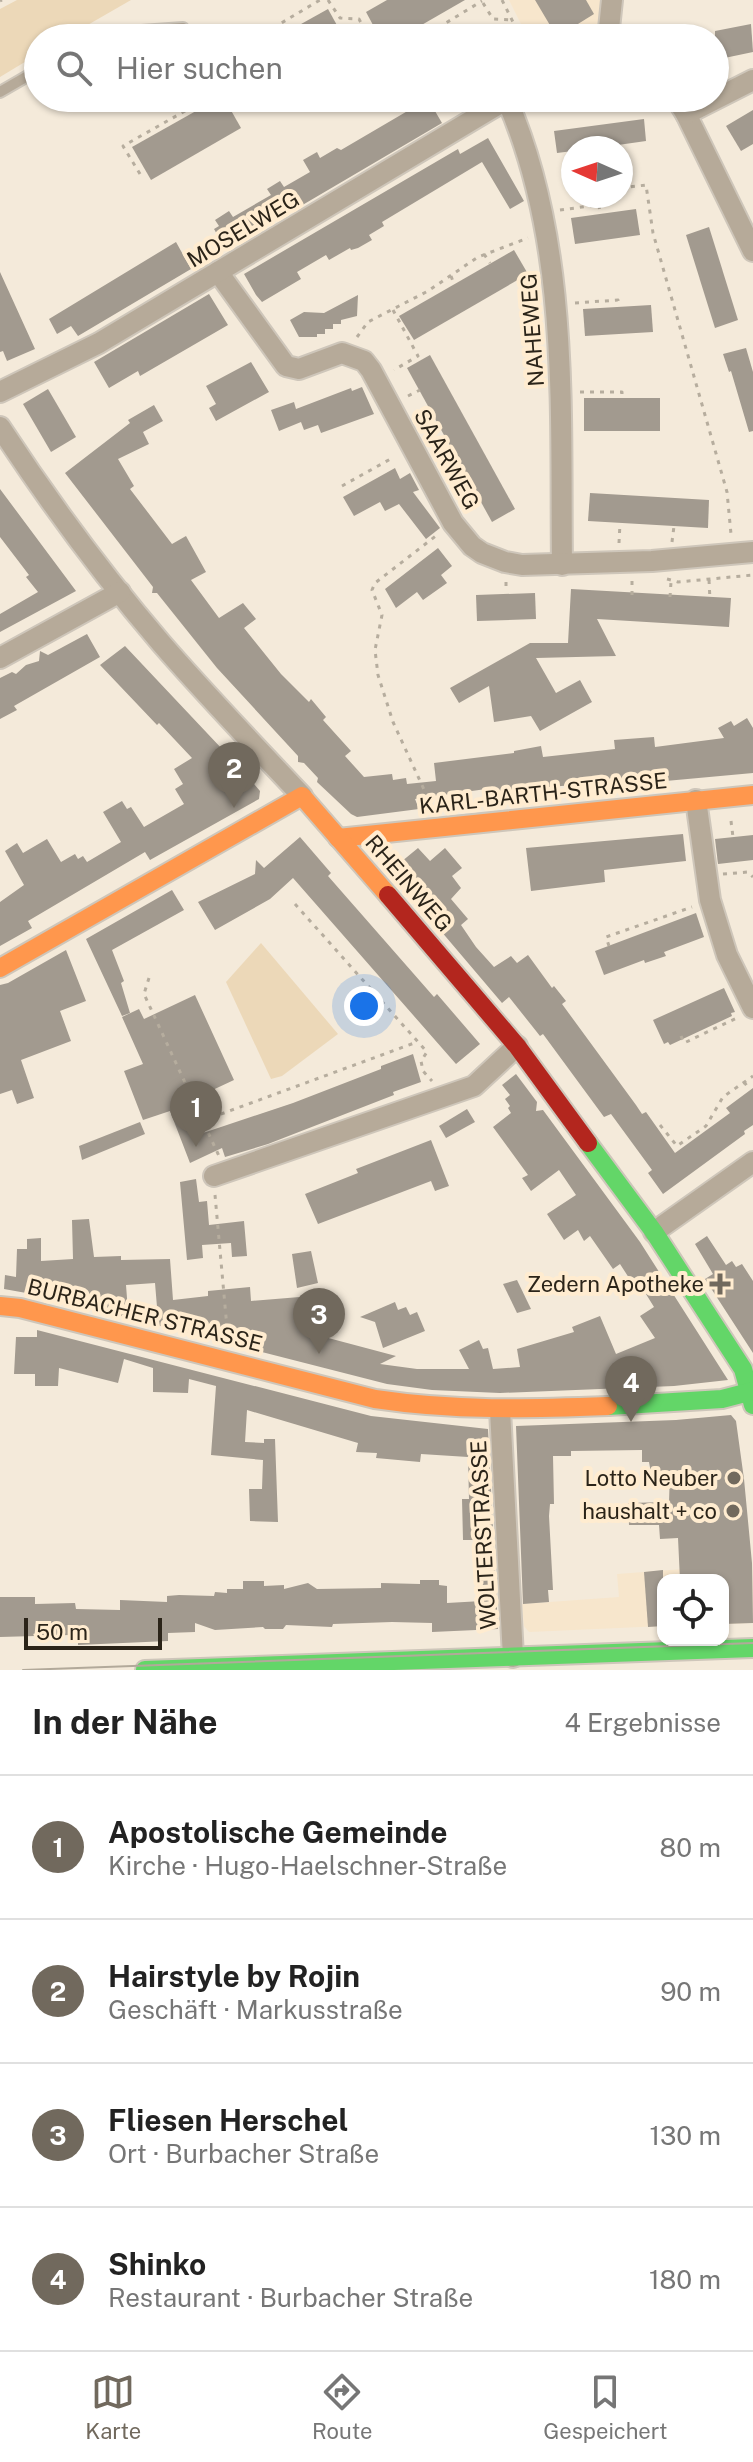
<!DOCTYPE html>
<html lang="de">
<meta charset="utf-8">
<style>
body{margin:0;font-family:"Public Sans",sans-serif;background:#f2f2f2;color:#222}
.controls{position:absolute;right:24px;bottom:24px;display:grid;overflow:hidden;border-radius:16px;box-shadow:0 2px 6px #0004}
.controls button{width:72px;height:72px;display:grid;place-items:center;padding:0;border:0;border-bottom:2px solid #e0e0e0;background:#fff;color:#222;font:40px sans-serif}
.compass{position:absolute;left:561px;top:136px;width:72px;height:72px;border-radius:50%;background:#fff;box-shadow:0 2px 6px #0004;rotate:273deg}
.scale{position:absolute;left:24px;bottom:20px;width:138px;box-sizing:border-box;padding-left:8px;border:4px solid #2b2419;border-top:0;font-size:22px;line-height:28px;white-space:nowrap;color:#2b2419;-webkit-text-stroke:6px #ffecd0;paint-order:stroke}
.you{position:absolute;left:364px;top:1006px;width:28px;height:28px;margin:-20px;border:6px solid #fff;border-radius:50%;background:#1a73e8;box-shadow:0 0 0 12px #1a73e833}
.badge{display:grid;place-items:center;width:52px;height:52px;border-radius:50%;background:#71695d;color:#fff;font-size:26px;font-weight:700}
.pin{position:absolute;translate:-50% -66px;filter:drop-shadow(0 2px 4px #0008)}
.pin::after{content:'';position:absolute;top:42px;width:28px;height:24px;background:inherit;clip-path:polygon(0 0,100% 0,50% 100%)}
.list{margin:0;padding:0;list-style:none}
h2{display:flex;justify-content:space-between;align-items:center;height:104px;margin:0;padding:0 32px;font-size:34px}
h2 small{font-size:26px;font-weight:400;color:#767676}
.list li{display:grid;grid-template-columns:52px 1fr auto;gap:24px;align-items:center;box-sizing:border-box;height:144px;padding:0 32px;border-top:2px solid #e0e0e0}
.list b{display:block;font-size:30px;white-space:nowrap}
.list p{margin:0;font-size:26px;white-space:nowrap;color:#767676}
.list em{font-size:26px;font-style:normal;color:#767676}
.icon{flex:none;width:44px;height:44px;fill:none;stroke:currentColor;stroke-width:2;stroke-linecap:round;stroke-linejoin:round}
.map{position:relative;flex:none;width:753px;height:1670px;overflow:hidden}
.search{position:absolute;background:#fff;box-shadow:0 2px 6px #0004;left:24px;right:24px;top:24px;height:88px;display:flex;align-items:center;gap:20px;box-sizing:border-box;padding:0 28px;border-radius:44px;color:#767676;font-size:30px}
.sheet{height:680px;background:#fff}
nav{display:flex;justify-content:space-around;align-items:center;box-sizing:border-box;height:112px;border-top:2px solid #e0e0e0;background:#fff;font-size:22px;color:#767676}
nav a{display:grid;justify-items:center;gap:4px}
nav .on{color:#71695d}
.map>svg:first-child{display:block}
</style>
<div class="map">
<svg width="753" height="1670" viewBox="0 0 753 1670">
<rect width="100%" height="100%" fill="#f4eada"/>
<g fill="#f7e6cc">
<polygon points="509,0 606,0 602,38 541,38 538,34 528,38"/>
<polygon points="752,1564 753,1621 750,1623 723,1624 723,1580 663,1580 663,1626 529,1632 524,1626 522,1604 619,1597 617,1574"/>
</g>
<g fill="#ecd8b8">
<polygon points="17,0 131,0 65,38 38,38 38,54 0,77 0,9"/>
<polygon points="261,943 338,1034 282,1076 271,1079 226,982"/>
</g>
<g fill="#a29a8f" fill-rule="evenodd">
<polygon points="387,0 465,0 399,38 380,38 366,12"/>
<polygon points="535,0 586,0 594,14 557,37"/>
<polygon points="328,9 344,38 276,38"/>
<polygon points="751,24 753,52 715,60 715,31"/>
<polygon points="219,98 224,98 241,128 151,180 132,147"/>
<polygon points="428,99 442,123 226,250 214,229 219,226 215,220 229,211 233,217 271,195 267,189 280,181 284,187 310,172 303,160 317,152 320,158 337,148 341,150"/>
<polygon points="753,110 753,144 741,151 726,126"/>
<polygon points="644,119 646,141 597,148 572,148 573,151 557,153 554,131"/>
<polygon points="488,138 524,201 510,209 482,162 382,222 384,226 369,235 372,240 358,248 351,250 350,248 329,260 326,255 297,272 301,279 262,302 256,295 244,274 458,149 460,154"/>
<polygon points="636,209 640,235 575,244 571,218"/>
<polygon points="709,227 738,320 715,328 686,235"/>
<polygon points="176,242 191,269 78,336 71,326 57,334 49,319"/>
<polygon points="514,250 528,274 414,340 399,316"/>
<polygon points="0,272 35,349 7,361 3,351 0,352"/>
<polygon points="209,294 228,325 140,376 138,371 109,388 94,362"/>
<polygon points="358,295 357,316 341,320 341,324 333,324 333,329 325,329 325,334 317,334 317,337 299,337 290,320 304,312 324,313"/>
<polygon points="651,305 653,332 585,336 583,309"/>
<polygon points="746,348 753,372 753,431 749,432 731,371 729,372 723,354"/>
<polygon points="430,355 515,509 492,522 407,368"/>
<polygon points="251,362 269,392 216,421 209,408 216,404 206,386"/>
<polygon points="362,387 374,414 321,433 318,425 304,430 301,422 279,431 271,410 294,402 296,409 351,388 352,391"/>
<polygon points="48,389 76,437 51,452 23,404"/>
<rect x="584" y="398" width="76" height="33"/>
<polygon points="154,405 163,421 143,432 149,444 118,459 134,486 130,489 172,544 186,536 206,572 191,580 219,618 243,603 256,619 244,628 281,674 309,702 311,699 326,717 323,720 351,751 345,756 364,777 392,774 393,780 406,778 407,784 436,781 434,763 514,753 514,751 541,746 543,757 615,749 614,740 654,737 655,747 724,738 718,728 731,721 734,726 747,718 753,728 753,773 600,787 599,783 487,792 486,789 415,799 419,809 357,817 351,814 317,782 318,778 304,763 298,762 298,756 217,668 157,593 152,593 153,587 65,473 130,423 128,420"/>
<polygon points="395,468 400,479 410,473 419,490 413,492 440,528 426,539 399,504 385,511 380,502 354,516 343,497"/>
<polygon points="0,489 76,591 0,632 0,614 38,592 26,577 29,575 0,537"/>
<polygon points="590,493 709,500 708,528 588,521"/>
<polygon points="438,548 452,566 441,575 447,583 423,600 417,592 396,608 385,589"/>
<polygon points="571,589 731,598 729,627 597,619 616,656 536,658 556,693 580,680 592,702 540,731 531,716 494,722 489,686 459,703 450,688 530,643 568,643"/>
<polygon points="535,593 536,619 477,621 476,595"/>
<polygon points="87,634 100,657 14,706 17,710 0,719 0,678 12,672 16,674 26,665 39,661 40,651 48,655"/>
<polygon points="125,646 223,750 225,749 239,765 244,764 244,772 260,791 259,799 150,860 145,852 28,921 32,928 0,946 0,902 24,885 5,851 17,843 23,853 47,839 61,862 75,854 78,859 83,856 87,862 121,842 103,812 122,801 127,809 131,807 144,827 184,804 175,789 183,784 174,769 192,758 159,723 157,725 100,665"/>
<polygon points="683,834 686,861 604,870 605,882 531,891 526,848"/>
<polygon points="753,835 753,860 718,864 715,839"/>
<polygon points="300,837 331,873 328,876 434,997 437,994 480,1044 456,1064 293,878 270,899 215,930 198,902 255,874 256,860 264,868"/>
<polygon points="418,848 430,861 445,848 462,868 452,876 461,888 451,899 468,919 461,925 476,947 494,967 511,956 517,963 528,955 552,988 554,986 566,1001 562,1004 636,1105 642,1114 646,1112 675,1153 730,1113 726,1108 753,1088 753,1125 744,1131 745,1134 663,1194 648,1173 652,1170 611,1114 604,1117 543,1034 540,1036 509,997 502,1003 390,871"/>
<polygon points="172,890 184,910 112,950 124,981 121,983 130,1013 122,1016 86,939"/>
<polygon points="696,913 704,937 664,952 666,956 645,963 644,960 604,975 595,951"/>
<polygon points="66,950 86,1001 60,1011 71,1041 21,1060 34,1098 17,1104 12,1090 0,1094 0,985 8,983"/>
<polygon points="724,988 735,1012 731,1013 732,1016 670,1045 668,1042 664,1044 653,1020"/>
<polygon points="195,995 234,1080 189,1101 203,1133 293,1103 381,1069 381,1066 413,1054 421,1082 393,1092 394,1095 268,1144 225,1157 222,1148 190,1163 170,1111 143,1120 124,1071 143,1064 122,1017 139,1009 144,1019"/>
<path d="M 516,1074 L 537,1102 L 536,1111 L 543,1110 L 640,1242 L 728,1380 L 674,1386 L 500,1393 L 432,1390 L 387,1384 L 86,1307 L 85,1291 L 42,1293 L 43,1296 L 4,1289 L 5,1275 L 16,1277 L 17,1249 L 27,1249 L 27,1239 L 41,1238 L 41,1261 L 73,1259 L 72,1220 L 89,1219 L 94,1257 L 121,1256 L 121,1260 L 170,1259 L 173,1300 L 208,1296 L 208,1291 L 250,1287 L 251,1301 L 312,1296 L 317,1335 L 396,1356 L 380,1364 L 417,1369 L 469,1369 L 459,1350 L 479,1340 L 483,1349 L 488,1348 L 493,1369 L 520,1367 L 517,1349 L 574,1332 L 572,1327 L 600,1316 L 616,1354 L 655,1338 L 640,1316 L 654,1307 L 636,1278 L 631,1281 L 620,1264 L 613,1269 L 590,1236 L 584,1241 L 578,1230 L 564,1240 L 547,1214 L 576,1195 L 559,1170 L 531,1191 L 522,1178 L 528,1175 L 493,1127 L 511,1113 L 508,1108 L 510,1106 L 505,1099 L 510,1095 L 502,1085 ZM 155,1283 L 158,1319 L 128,1311 L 126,1285 Z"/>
<polygon points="467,1109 475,1122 446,1138 439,1126"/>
<polygon points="140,1122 145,1134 82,1160 79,1146"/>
<polygon points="431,1140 449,1186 435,1191 431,1181 318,1224 305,1194 358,1173 356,1169"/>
<polygon points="196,1179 199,1202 207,1201 209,1225 244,1221 247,1256 232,1257 231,1243 202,1245 203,1258 187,1260 180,1182"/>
<polygon points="707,1236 726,1265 732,1261 736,1267 742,1264 753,1281 753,1353 705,1279 713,1274 695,1244"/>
<polygon points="311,1251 318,1283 297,1288 292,1254"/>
<polygon points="517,1280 531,1309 517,1313 503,1284"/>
<polygon points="395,1302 398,1310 406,1307 410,1315 417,1312 425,1331 383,1348 375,1322 360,1317"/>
<polygon points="37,1330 371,1416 488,1429 498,1629 432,1632 432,1623 392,1622 333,1624 332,1627 286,1625 283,1629 265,1629 263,1627 215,1630 195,1623 195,1632 168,1633 168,1641 78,1645 78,1636 70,1635 0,1637 0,1597 35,1597 35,1604 75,1603 76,1609 120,1610 120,1600 167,1602 167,1596 179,1595 214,1596 215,1592 227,1593 227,1589 243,1589 243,1581 264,1581 264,1586 284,1585 284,1589 308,1583 317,1589 381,1588 381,1583 420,1584 420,1580 439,1580 439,1585 447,1586 447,1603 482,1601 478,1540 463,1540 462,1499 469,1499 468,1457 421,1454 420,1462 376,1458 377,1453 356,1452 358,1443 247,1410 245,1442 264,1443 264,1439 275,1439 278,1522 250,1521 249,1489 262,1489 263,1460 211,1455 216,1386 189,1379 188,1393 153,1392 153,1368 124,1359 118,1383 59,1368 58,1386 35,1386 35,1374 14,1374 16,1337 37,1337"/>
<polygon points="731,1415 736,1421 744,1479 752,1563 753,1623 723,1624 723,1580 680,1580 678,1538 660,1539 659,1525 629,1525 628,1503 669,1502 670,1472 651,1473 649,1462 642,1462 642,1450 571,1451 571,1456 553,1456 554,1504 550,1504 549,1516 553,1590 548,1590 549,1602 523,1604 516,1426 676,1420"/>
<polygon points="663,1570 663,1626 648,1627 644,1572"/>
</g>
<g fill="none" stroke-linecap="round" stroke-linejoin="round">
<defs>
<g id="lane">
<polyline points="93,38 100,34 183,28"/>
<polyline points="0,92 38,70"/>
</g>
<g id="street">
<polyline points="608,38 612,0"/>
<polyline points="676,98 686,114 753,251"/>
<path d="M 507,100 C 570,245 560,409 562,565"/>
<polyline points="686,114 753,80"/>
<polyline points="218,272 286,366 299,369 342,353 364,361 371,370 453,523 472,546 482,553 505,562 522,565 652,561 753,552"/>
<polyline points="0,392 99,343 509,98"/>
<path d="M 0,427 C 49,502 103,575 161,643 C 206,695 255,746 302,796"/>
<polyline points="0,658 120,592"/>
<polyline points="696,800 710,900 727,955 753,1008"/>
<polyline points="214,1176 474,1086 517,1046"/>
<polyline points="654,1232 753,1162"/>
<polyline points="500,1410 513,1657"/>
</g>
<g id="fast">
<polyline points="588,1143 654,1232 743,1369 753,1405"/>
<polyline points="608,1406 722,1399 753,1391"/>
<polyline points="145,1670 753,1648"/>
</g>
<g id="slow">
<polyline points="338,838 753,795"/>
<polyline points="0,968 302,796 388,895"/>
<path d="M 0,1306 L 20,1308 L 375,1399 C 455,1411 528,1409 608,1406"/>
</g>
<polyline id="jam" points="388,895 517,1046 588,1143"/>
</defs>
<use href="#lane" stroke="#cec6ba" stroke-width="14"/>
<use href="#street" stroke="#cec6ba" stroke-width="24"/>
<use href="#fast" stroke="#cec6ba" stroke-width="22"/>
<use href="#slow" stroke="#cec6ba" stroke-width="22"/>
<use href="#jam" stroke="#cec6ba" stroke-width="22"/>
<g stroke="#b6ad9e" stroke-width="3" stroke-dasharray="4 6" stroke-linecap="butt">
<polyline points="328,0 340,18 359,19 369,38"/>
<polyline points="502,0 521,38"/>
<polyline points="0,1 2,0"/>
<polyline points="483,3 493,19 513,20"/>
<polyline points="256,38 320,0"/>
<polyline points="421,38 482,1"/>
<polyline points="233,98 240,109"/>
<polyline points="140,174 123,146 185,111 193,98"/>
<polyline points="621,188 646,185 653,233 727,492 731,534"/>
<polyline points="599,205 600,214"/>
<polyline points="560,210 605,204 612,196"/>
<polyline points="484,254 490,263"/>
<polyline points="451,276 454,284"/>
<polyline points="575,303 618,300 619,306"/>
<polyline points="393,310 418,356 394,370"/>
<polyline points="357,337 368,322 428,291 478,257 528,238"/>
<polyline points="580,392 622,392 622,398"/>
<polyline points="408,396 420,390"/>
<polyline points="427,433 440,427"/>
<polyline points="447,470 460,464"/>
<polyline points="342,486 394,457"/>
<polyline points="466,505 479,498"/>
<polyline points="672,542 674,526"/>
<polyline points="619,543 620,523"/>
<polyline points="667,579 678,582 753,575"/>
<polyline points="709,580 710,600"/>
<polyline points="506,582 506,590"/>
<polyline points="632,595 632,581"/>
<polyline points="670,597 671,582"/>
<polyline points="432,807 393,722 378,675 375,650 382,615 372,590 375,583 437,535"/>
<polyline points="731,821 733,837"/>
<polyline points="723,874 748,872 753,877"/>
<polyline points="295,904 427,1052 421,1061 423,1071 432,1081"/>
<polyline points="609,946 606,937 692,907"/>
<polyline points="149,978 144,994 219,1156"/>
<polyline points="681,1036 684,1043 739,1017"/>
<polyline points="744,1082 750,1090"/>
<polyline points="202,1121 417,1042"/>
<polyline points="660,1125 677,1146 706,1126 723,1097 753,1076"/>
<polyline points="215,1195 228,1339"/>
</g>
<use href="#lane" stroke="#b6aa99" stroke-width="10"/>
<use href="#street" stroke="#b6aa99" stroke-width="20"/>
<use href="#fast" stroke="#63d668" stroke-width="18"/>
<use href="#slow" stroke="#ff974d" stroke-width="18"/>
<use href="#jam" stroke="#b3261e" stroke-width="18"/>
<polyline stroke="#b2a99a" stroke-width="2" points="23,1670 753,1643"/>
</g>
<g fill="#71695d" stroke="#ffecd0" stroke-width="3">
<path d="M716 1272h8v8h8v8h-8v8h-8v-8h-8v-8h8z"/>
<circle cx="734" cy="1478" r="8"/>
<circle cx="733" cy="1511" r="8"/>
</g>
<g text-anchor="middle" stroke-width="8" stroke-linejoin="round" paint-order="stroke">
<g font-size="22" fill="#2b2419" stroke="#ffecd0">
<text transform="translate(243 229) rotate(-31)" y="8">MOSELWEG</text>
<text transform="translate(532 330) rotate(-94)" y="8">NAHEWEG</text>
<text transform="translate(447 459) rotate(61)" y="8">SAARWEG</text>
<text transform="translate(543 793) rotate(-6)" y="8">KARL-BARTH-STRASSE</text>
<text transform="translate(409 883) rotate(49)" y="8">RHEINWEG</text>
<text transform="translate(145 1315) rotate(14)" y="8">BURBACHER STRASSE</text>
<text transform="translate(483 1535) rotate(-93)" y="8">WOLTERSTRASSE</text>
</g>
<g font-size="22" fill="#2b2419" stroke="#ffecd0" text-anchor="end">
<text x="704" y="1292">Zedern Apotheke</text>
<text x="718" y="1486">Lotto Neuber</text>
<text x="717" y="1519">haushalt + co</text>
</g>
</g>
</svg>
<div class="controls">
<button><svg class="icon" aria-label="locate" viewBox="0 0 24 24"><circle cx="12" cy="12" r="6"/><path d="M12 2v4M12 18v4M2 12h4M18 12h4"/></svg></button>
</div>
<svg class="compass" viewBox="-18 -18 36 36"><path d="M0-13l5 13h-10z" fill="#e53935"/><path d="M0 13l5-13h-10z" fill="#767676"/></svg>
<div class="scale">50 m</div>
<div class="you"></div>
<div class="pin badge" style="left:196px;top:1147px">1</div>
<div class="pin badge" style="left:234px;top:808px">2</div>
<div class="pin badge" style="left:319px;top:1354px">3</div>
<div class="pin badge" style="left:631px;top:1422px">4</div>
<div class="search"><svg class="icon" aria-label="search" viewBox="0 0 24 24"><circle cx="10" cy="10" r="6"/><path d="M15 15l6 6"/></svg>Hier suchen</div>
</div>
<section class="sheet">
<h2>In der Nähe<small>4 Ergebnisse</small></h2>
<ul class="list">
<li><span class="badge">1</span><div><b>Apostolische Gemeinde</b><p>Kirche · Hugo-Haelschner-Straße</p></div><em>80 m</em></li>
<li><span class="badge">2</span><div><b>Hairstyle by Rojin</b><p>Geschäft · Markusstraße</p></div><em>90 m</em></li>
<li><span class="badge">3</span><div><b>Fliesen Herschel</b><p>Ort · Burbacher Straße</p></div><em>130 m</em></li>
<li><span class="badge">4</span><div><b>Shinko</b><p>Restaurant · Burbacher Straße</p></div><em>180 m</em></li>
</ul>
</section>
<nav>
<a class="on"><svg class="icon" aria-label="map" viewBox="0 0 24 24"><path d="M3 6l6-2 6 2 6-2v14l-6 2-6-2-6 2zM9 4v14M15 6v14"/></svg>Karte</a>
<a><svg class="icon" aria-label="directions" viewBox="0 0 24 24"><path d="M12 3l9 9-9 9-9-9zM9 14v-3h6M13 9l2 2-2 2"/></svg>Route</a>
<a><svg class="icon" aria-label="saved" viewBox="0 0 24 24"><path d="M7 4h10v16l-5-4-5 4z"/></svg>Gespeichert</a>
</nav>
